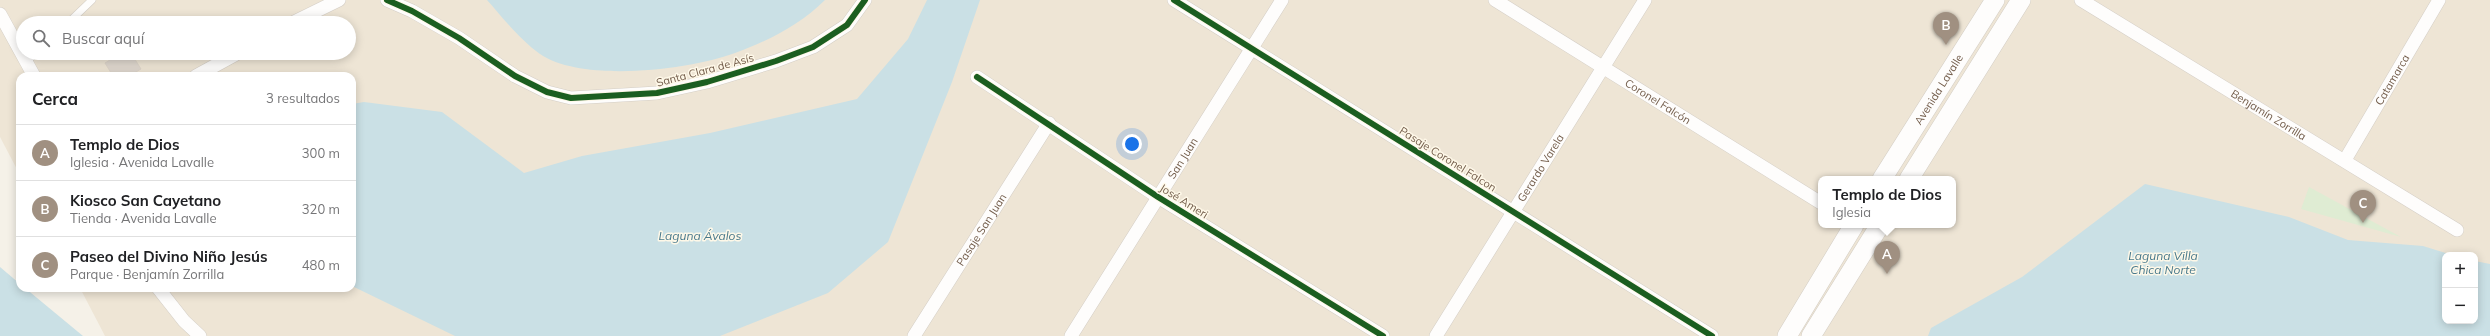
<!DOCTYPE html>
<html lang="es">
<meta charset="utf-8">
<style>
body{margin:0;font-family:Mulish,sans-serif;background:#f6f6f6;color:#202124}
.controls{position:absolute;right:12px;bottom:12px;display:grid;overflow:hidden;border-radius:8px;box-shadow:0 2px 10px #0003}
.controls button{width:36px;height:36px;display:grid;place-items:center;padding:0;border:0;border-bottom:1px solid #e0e0e0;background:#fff;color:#202124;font:20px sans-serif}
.you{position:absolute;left:1132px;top:144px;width:14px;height:14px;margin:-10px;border:3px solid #fff;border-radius:50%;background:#1a73e8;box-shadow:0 0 0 6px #1a73e833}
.badge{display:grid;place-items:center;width:26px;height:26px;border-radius:50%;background:#a09081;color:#fff;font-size:13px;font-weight:700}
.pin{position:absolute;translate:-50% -33px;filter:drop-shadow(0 1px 2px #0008)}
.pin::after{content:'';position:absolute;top:21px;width:14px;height:12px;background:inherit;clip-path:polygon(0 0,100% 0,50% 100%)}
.popup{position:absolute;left:1818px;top:176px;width:138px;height:52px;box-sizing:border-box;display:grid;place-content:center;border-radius:8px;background:#fff;filter:drop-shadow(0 1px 3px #0005);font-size:13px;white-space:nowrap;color:#757577}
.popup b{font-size:15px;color:#202124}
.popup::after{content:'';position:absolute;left:50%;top:100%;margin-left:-8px;border:8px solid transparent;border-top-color:#fff}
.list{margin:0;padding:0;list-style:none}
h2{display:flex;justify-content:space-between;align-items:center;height:52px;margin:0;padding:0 16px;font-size:17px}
h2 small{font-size:13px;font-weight:400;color:#757577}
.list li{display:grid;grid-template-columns:26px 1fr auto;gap:12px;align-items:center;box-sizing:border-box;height:56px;padding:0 16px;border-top:1px solid #e0e0e0}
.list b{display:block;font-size:15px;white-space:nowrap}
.list p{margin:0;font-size:13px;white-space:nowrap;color:#757577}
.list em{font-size:13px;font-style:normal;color:#757577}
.icon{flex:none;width:22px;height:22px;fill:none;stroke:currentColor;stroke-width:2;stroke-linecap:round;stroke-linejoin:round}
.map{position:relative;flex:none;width:2490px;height:336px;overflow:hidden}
.search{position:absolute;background:#fff;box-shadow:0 2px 10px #0003;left:16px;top:16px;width:340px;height:44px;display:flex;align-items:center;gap:10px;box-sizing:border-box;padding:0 14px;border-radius:22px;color:#757577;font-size:15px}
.panel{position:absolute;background:#fff;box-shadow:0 2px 10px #0003;left:16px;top:72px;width:340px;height:220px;border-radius:12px}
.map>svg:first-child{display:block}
</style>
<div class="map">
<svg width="2490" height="336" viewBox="0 0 2490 336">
<rect width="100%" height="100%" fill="#f5f1e8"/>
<path fill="#eee5d5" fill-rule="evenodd" d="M 0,0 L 2490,0 L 2490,336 L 105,336 L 80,288 L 352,288 L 352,76 L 20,76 L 20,175 L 0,137 ZM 23,23 L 349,23 L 349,53 L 23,53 ZM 1821,179 L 1953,179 L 1953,225 L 1821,225 ZM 2445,255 L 2475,255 L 2475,321 L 2445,321 Z"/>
<polygon fill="#dfecd3" points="2309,187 2401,237 2301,209"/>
<g fill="#cae0e5">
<path d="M 487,0 L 825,0 C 800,25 768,41 735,53 C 689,70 582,83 540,54 C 520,40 503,18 487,0 Z"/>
<polygon points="927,0 980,0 952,82 888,242 828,293 720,336 455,336 352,286 352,104 364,102 442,112 524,173 582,156 710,133 857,99 908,39"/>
<polygon points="2145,184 2289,217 2348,240 2423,246 2452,255 2445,255 2445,321 2475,321 2475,261 2490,264 2490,336 1928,336 1931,328 2022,277"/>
<polygon points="0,267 20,284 20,288 25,288 83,336 0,336"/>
</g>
<polygon fill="#dfd7ce" stroke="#ded5ca" points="106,53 131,53 141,69 129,76 113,76 105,63 110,60"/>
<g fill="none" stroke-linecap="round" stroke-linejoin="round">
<defs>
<g id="lane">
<polyline points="68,23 92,0"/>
<polyline points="26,62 36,53"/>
</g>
<g id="street">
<polyline points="387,0 412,11 459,38 515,76 547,92 571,98 657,93 707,82 776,61 813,47 847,25 865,0"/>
<polyline points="1174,0 1712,336"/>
<path id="s1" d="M 1495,0 L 1821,203"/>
<path id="s2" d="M 2081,0 L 2457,230"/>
<polyline points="0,14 34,76"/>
<polyline points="292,23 339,0"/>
<polyline points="196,76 238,53"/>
<polyline points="977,77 1158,197 1383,336"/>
<path id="s3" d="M 2345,160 L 2439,0"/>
<polyline points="158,288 184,321 200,336"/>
<path id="s4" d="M 914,336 L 1049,123"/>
<path id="s5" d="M 1071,336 L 1282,0"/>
<path id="s6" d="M 1436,336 L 1645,0"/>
</g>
<g id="secondary">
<path id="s7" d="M 1882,179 L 1995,0"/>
<polyline points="1909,179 2021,0"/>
<polyline points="1787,336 1854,225"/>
<polyline points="1811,336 1880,225"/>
</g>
</defs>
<use href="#lane" stroke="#d4cec6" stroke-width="8"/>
<use href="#street" stroke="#d4cec6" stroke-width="14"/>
<use href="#secondary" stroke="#d3cdc4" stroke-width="20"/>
<use href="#lane" stroke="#fefdfc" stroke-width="7"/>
<use href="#street" stroke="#fefdfc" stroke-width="13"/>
<use href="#secondary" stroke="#fefdfc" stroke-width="19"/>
<defs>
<g id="cycleway">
<polyline points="387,0 412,11 459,38 515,76 547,92 571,98 657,93 707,82 776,61 813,47 847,25 865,0"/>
<polyline points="1174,0 1712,336"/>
<polyline points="977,77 1158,197 1383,336"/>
</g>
</defs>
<use href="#cycleway" stroke="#fef8e8" stroke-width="8"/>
<use href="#cycleway" stroke="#1b5e20" stroke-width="6"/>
</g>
<g text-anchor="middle" stroke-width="3" stroke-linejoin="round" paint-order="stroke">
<g font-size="11" fill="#725c4a" stroke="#fef8e8">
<text transform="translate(705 70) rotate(-15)" y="4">Santa Clara de Asís</text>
<text dy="4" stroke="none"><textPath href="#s3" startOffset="93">Catamarca</textPath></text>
<text dy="4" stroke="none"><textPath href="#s7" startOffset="106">Avenida Lavalle</textPath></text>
<text dy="4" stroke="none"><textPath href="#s1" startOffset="192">Coronel Falcón</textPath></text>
<text dy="4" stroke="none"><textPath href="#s2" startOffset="220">Benjamín Zorrilla</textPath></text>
<text dy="4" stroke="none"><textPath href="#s5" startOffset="210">San Juan</textPath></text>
<text transform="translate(1448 159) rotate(32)" y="4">Pasaje Coronel Falcon</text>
<text dy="4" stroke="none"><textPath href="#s6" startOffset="198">Gerardo Varela</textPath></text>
<text transform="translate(1184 201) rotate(32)" y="4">José Ameri</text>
<text dy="4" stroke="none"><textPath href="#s4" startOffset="126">Pasaje San Juan</textPath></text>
</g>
<g font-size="12" font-style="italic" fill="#47788b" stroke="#fef8e8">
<text x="700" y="240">Laguna Ávalos</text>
<text x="2163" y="260">Laguna Villa<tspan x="2163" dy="14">Chica Norte</tspan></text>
</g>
</g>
</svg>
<div class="controls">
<button>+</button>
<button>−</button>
</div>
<div class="you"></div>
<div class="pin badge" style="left:1887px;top:274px">A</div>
<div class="popup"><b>Templo de Dios</b>Iglesia</div>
<div class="pin badge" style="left:1946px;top:45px">B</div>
<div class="pin badge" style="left:2363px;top:223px">C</div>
<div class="search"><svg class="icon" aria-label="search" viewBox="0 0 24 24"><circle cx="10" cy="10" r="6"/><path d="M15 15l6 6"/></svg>Buscar aquí</div>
<section class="panel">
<h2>Cerca<small>3 resultados</small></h2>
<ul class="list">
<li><span class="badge">A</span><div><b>Templo de Dios</b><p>Iglesia · Avenida Lavalle</p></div><em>300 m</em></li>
<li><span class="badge">B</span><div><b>Kiosco San Cayetano</b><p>Tienda · Avenida Lavalle</p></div><em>320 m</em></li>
<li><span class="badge">C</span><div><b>Paseo del Divino Niño Jesús</b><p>Parque · Benjamín Zorrilla</p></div><em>480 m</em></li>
</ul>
</section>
</div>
